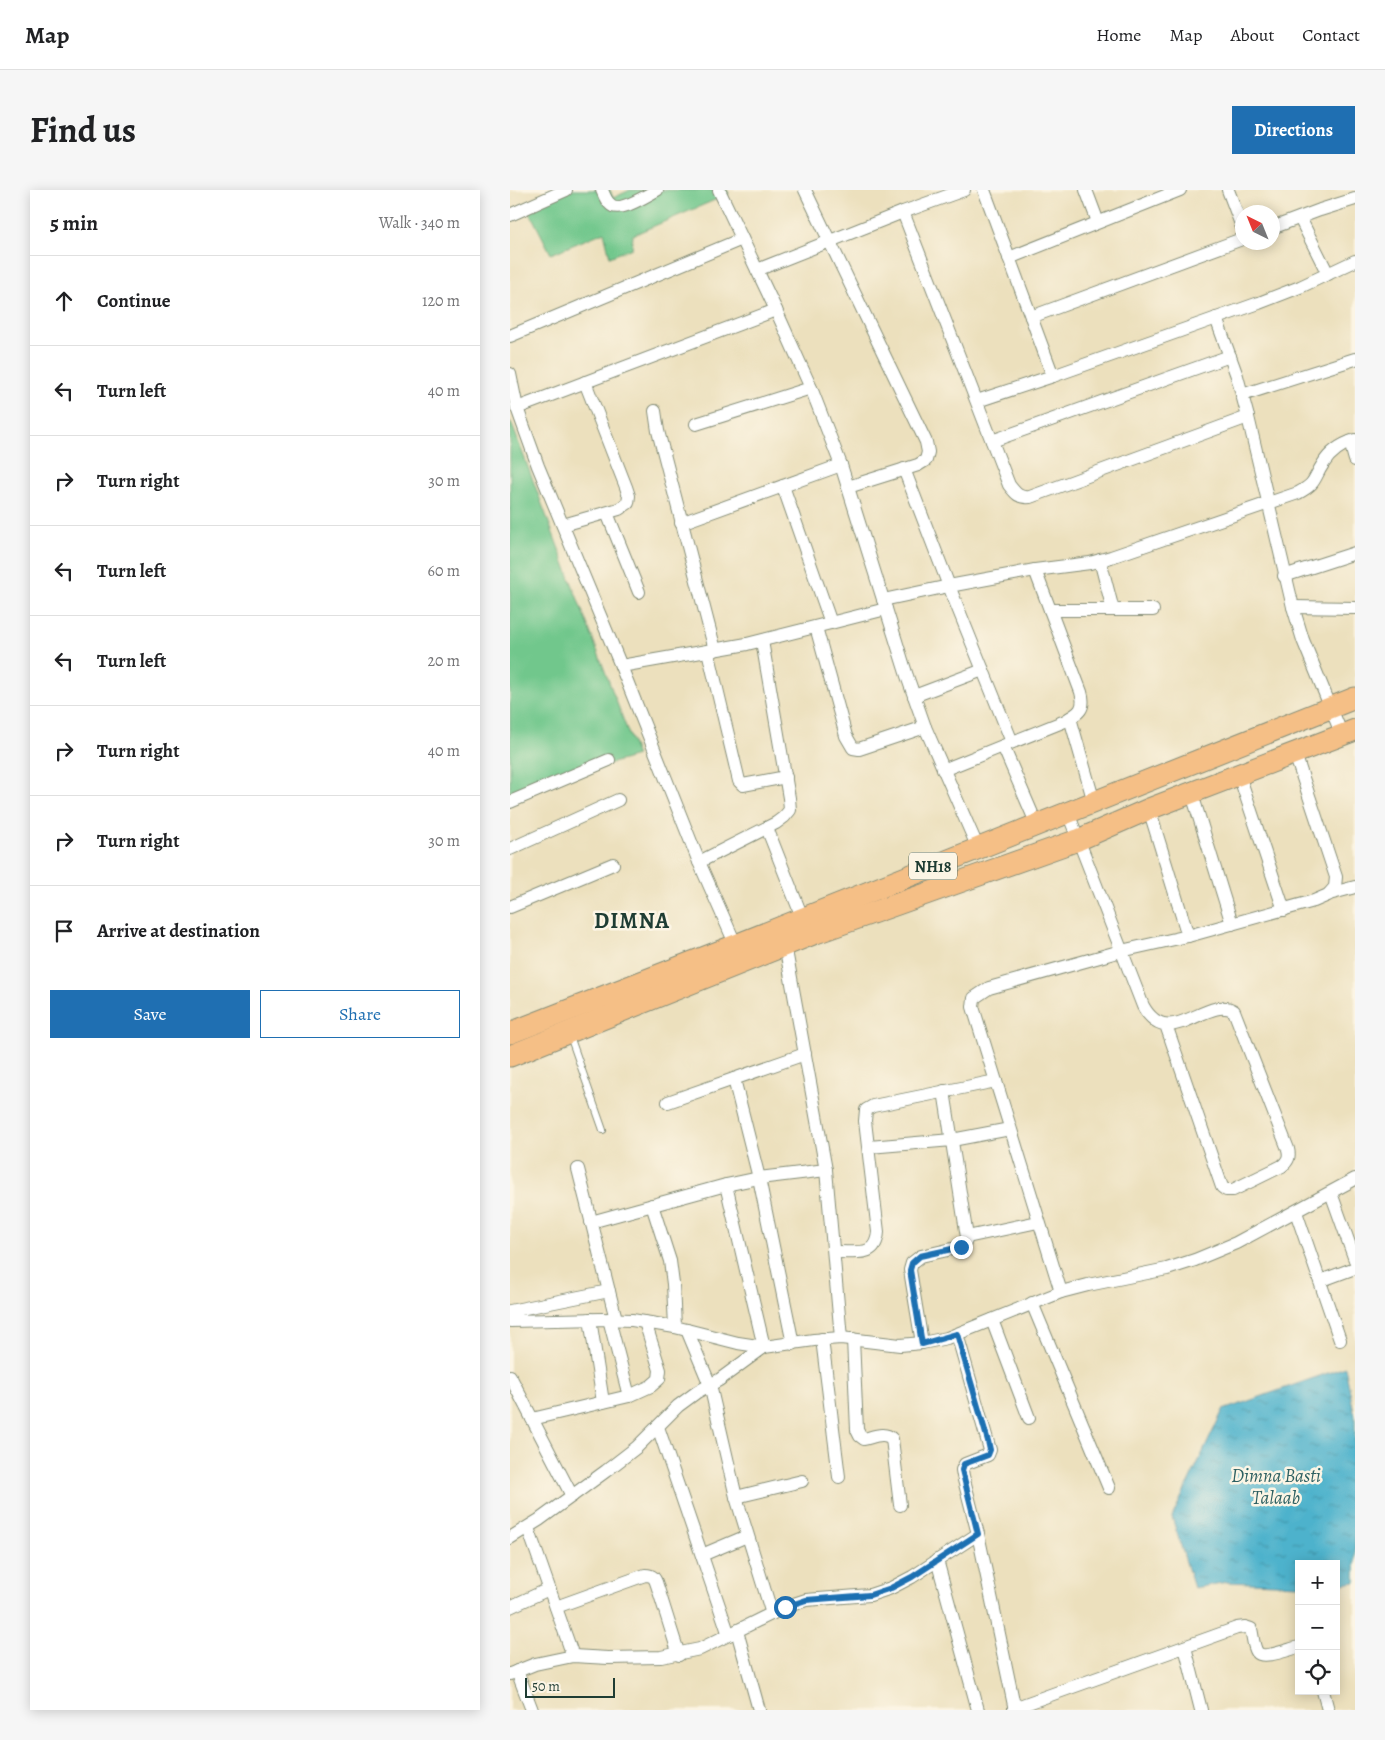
<!DOCTYPE html>
<meta charset="utf-8">
<style>
body{margin:0;font-family:Alegreya,serif;background:#f6f6f6;color:#202124}
.controls{position:absolute;right:15px;bottom:15px;display:grid;overflow:hidden;border-radius:0px;box-shadow:0 2px 12px #0003}
.controls button{width:45px;height:45px;display:grid;place-items:center;padding:0;border:0;border-bottom:1px solid #e0e0e0;background:#fff;color:#202124;font:25px sans-serif}
.compass{position:absolute;left:725px;top:15px;width:45px;height:45px;border-radius:50%;background:#fff;box-shadow:0 2px 12px #0003;rotate:317deg}
.scale{position:absolute;left:15px;bottom:12px;width:90px;box-sizing:border-box;padding-left:5px;border:2px solid #1f3d34;border-top:0;font-size:14px;line-height:18px;white-space:nowrap;color:#1f3d34;-webkit-text-stroke:4px #fcf5e5;paint-order:stroke}
.stop{position:absolute;width:15px;height:15px;margin:-11px;border:4px solid #1f6fb2;border-radius:50%;background:#fff}
.stop.end{background:#1f6fb2;border-color:#fff;box-shadow:0 1px 5px #0008}
.list{margin:0;padding:0;list-style:none}
h2{display:flex;justify-content:space-between;align-items:center;height:65px;margin:0;padding:0 20px;font-size:21px}
h2 small{font-size:16px;font-weight:400;color:#757577}
.list li{display:grid;grid-template-columns:32px 1fr auto;gap:15px;align-items:center;box-sizing:border-box;height:90px;padding:0 20px;border-top:1px solid #e0e0e0}
.list b{display:block;font-size:19px;white-space:nowrap}
.list em{font-size:16px;font-style:normal;color:#757577}
.actions{display:flex;gap:10px;padding:15px 20px}
.actions a{flex:1;padding:11px 0;border:1px solid #1f6fb2;border-radius:0px;text-align:center;font-size:18px;color:#1f6fb2}
.actions .main{background:#1f6fb2;color:#fff}
.icon{flex:none;width:28px;height:28px;fill:none;stroke:currentColor;stroke-width:2;stroke-linecap:round;stroke-linejoin:round}
.map{position:relative;flex:none;width:845px;height:1520px;overflow:hidden;border-radius:0px}
header{display:flex;align-items:center;gap:30px;box-sizing:border-box;height:70px;padding:0 25px;background:#fff;border-bottom:1px solid #e0e0e0}
header strong{font-size:24px}
nav{display:flex;gap:28px;margin-inline-start:auto;font-size:18px}
.intro{display:flex;align-items:center;justify-content:space-between;box-sizing:border-box;height:120px;padding:0 30px}
h1{margin:0;font-size:35px}
.button{padding:12px 22px;border-radius:0px;background:#1f6fb2;color:#fff;font-size:18px;font-weight:700}
main{display:flex;gap:30px;padding:0 30px}
aside{flex:1;background:#fff;border-radius:0px;box-shadow:0 2px 12px #0003}
.map>svg:first-child{display:block}
</style>
<header>
<strong>Map</strong>
<nav><a>Home</a><a>Map</a><a>About</a><a>Contact</a></nav>
</header>
<div class="intro"><h1>Find us</h1><a class="button">Directions</a></div>
<main>
<aside>
<h2>5 min<small>Walk · 340 m</small></h2>
<ul class="list">
<li><svg class="icon" aria-label="ahead" viewBox="0 0 24 24"><path d="M12 20V5M6 11l6-6 6 6"/></svg><div><b>Continue</b></div><em>120 m</em></li>
<li><svg class="icon" aria-label="left" viewBox="0 0 24 24"><path d="M17 20v-9H6M10 6l-5 5 5 5"/></svg><div><b>Turn left</b></div><em>40 m</em></li>
<li><svg class="icon" aria-label="right" viewBox="0 0 24 24"><path d="M7 20v-9h11M14 6l5 5-5 5"/></svg><div><b>Turn right</b></div><em>30 m</em></li>
<li><svg class="icon" aria-label="left" viewBox="0 0 24 24"><path d="M17 20v-9H6M10 6l-5 5 5 5"/></svg><div><b>Turn left</b></div><em>60 m</em></li>
<li><svg class="icon" aria-label="left" viewBox="0 0 24 24"><path d="M17 20v-9H6M10 6l-5 5 5 5"/></svg><div><b>Turn left</b></div><em>20 m</em></li>
<li><svg class="icon" aria-label="right" viewBox="0 0 24 24"><path d="M7 20v-9h11M14 6l5 5-5 5"/></svg><div><b>Turn right</b></div><em>40 m</em></li>
<li><svg class="icon" aria-label="right" viewBox="0 0 24 24"><path d="M7 20v-9h11M14 6l5 5-5 5"/></svg><div><b>Turn right</b></div><em>30 m</em></li>
<li><svg class="icon" aria-label="arrive" viewBox="0 0 24 24"><path d="M6 21V4h12l-3 4 3 4H6"/></svg><div><b>Arrive at destination</b></div></li>
</ul>
<div class="actions"><a class="main">Save</a><a>Share</a></div>
</aside>
<div class="map">
<svg width="845" height="1520" viewBox="0 0 845 1520">
<defs>
<pattern id="water-ripples" width="26" height="14" patternUnits="userSpaceOnUse" patternTransform="scale(1.25)"><rect width="26" height="14" fill="#4db2cc"/><path d="M2 4q2-2 4 0t4 0M15 11q2-2 4 0t4 0" fill="none" stroke="#3f92a6"/></pattern>
</defs>
<rect width="100%" height="100%" fill="#fcf5e5"/>
<filter id="ink" filterUnits="userSpaceOnUse"><feTurbulence type="fractalNoise" baseFrequency=".02" numOctaves="2"/><feDisplacementMap in="SourceGraphic" scale="10" xChannelSelector="R" yChannelSelector="G"/><feConvolveMatrix kernelMatrix="1 2 1 2 8 2 1 2 1" color-interpolation-filters="sRGB"/></filter>
<filter id="wash" filterUnits="userSpaceOnUse"><feTurbulence type="fractalNoise" baseFrequency=".0096" numOctaves="4" result="noise"/><feDisplacementMap in="SourceGraphic" scale="20" xChannelSelector="R" yChannelSelector="G"/><feGaussianBlur stdDeviation="1.12" result="paint"/><feColorMatrix in="noise" values="0 0 0 0 0 0 0 0 0 0 0 0 0 0 0 0 0 1.4 0 .05"/><feComposite in="paint" operator="in"/></filter>
<g filter="url(#wash)">
<rect width="100%" height="100%" fill="#ece0bd"/>
<g fill="#71c78c" stroke="#488260">
<polygon points="38,0 100,0 103,8 120,0 217,0 219,4 123,45 122,58 100,67 94,42 41,64 17,17 41,6"/>
<polygon points="0,232 1,232 127,566 0,602"/>
</g>
<polygon fill="url(#water-ripples)" stroke="#367880" points="835,1177 845,1227 845,1392 826,1395 826,1374 789,1374 789,1395 717,1392 684,1398 662,1327 713,1220"/>
</g>
<g filter="url(#ink)">
<g fill="none" stroke-linecap="round" stroke-linejoin="round">
<defs>
<polyline id="service" points="60,846 93,940"/>
<g id="minor">
<path d="M 92,0 C 94,5 96,11 100,14 C 109,24 137,5 147,0"/>
<polyline points="209,0 266,120 301,198 331,275 397,486 415,537 468,658"/>
<polyline points="295,0 416,252 418,262 416,270 408,275 338,297"/>
<polyline points="474,0 543,186"/>
<polyline points="576,0 588,32"/>
<polyline points="718,0 732,37"/>
<path d="M 393,22 L 499,295 C 506,304 509,308 520,307 L 738,227"/>
<polyline points="0,25 56,0"/>
<polyline points="790,28 818,84"/>
<polyline points="762,38 810,20 845,9"/>
<polyline points="499,68 670,0"/>
<polyline points="247,80 393,22 454,0"/>
<polyline points="521,127 732,49"/>
<polyline points="706,128 727,186 738,227 783,417 793,450 832,545"/>
<polyline points="0,146 232,49"/>
<polyline points="0,184 7,218 28,276 111,476 189,672 228,760"/>
<polyline points="732,205 845,169"/>
<polyline points="467,211 543,186 749,113 790,97 845,71"/>
<polyline points="7,218 266,120"/>
<polyline points="145,221 148,241 205,460"/>
<polyline points="186,234 301,198"/>
<polyline points="482,251 720,166"/>
<polyline points="840,252 845,270"/>
<polyline points="394,279 439,396 502,552"/>
<polyline points="273,296 321,433"/>
<polyline points="97,323 129,402"/>
<polyline points="171,333 331,275"/>
<polyline points="53,335 109,319 118,313 119,306 116,297 75,192"/>
<polyline points="590,370 603,420"/>
<polyline points="774,386 845,363"/>
<path d="M 373,410 L 439,396 L 525,380 L 580,373 L 601,367 L 788,303 C 807,293 803,289 813,274 C 820,262 833,254 845,250"/>
<polyline points="783,417 845,418"/>
<polyline points="540,420 643,420"/>
<polyline points="306,437 336,546 343,558 349,559 415,537"/>
<polyline points="198,461 229,591 233,595 276,587"/>
<polyline points="111,476 237,454 376,419"/>
<polyline points="404,506 473,480"/>
<polyline points="560,528 584,612"/>
<polyline points="493,556 527,635"/>
<path d="M 433,580 L 555,531 C 569,523 576,519 571,502 L 525,380"/>
<polyline points="729,585 774,720"/>
<polyline points="682,604 722,734"/>
<polyline points="0,612 99,570"/>
<polyline points="639,619 678,746"/>
<path d="M 558,623 L 633,816 C 659,863 697,804 724,821 L 778,959 C 780,967 778,971 772,976 L 723,1000 L 716,1000 L 712,997 L 656,835"/>
<polyline points="257,638 292,727"/>
<polyline points="0,659 108,610"/>
<polyline points="189,672 266,633 274,627 280,620 279,608 252,451"/>
<polyline points="819,704 845,697"/>
<polyline points="0,717 103,674"/>
<polyline points="275,755 316,980 331,1148"/>
<polyline points="224,889 249,988 283,1154"/>
<polyline points="158,912 295,864"/>
<polyline points="359,957 442,950 500,939"/>
<polyline points="68,979 106,1129"/>
<polyline points="821,1003 845,1070"/>
<polyline points="142,1015 160,1071 163,1094 165,1137"/>
<polyline points="786,1022 830,1150"/>
<polyline points="81,1032 216,995 249,988 316,980"/>
<polyline points="457,1047 528,1032"/>
<path d="M 324,1062 C 345,1061 366,1069 368,1042 L 355,931 L 356,920 L 363,916 L 486,891"/>
<polyline points="810,1091 845,1078"/>
<polyline points="551,1102 463,817 464,808 479,798 611,761 678,746 804,711 818,705 825,697 826,687 785,564"/>
<polyline points="522,1113 599,1298"/>
<polyline points="0,1121 99,1101"/>
<polyline points="80,1129 93,1212"/>
<polyline points="99,1129 119,1206"/>
<polyline points="482,1130 519,1228"/>
<polyline points="0,1131 91,1129 122,1130 165,1137 228,1153 254,1157 304,1150 331,1148 390,1155 412,1153 437,1148 551,1102 578,1095 657,1079 685,1070 726,1053 845,989"/>
<polyline points="177,1140 200,1195 226,1307 262,1424"/>
<polyline points="447,1144 480,1260 478,1265 455,1274 452,1280 453,1286 468,1344 505,1520"/>
<polyline points="312,1149 329,1287"/>
<path d="M 343,1149 L 347,1240 L 350,1246 L 354,1249 C 363,1247 375,1241 382,1249 L 390,1315"/>
<polyline points="412,1153 400,1080 402,1073 411,1066 451,1057 455,1053 457,1047 434,901"/>
<polyline points="0,1186 62,1306"/>
<polyline points="22,1229 119,1206 141,1196 149,1189 150,1180 135,1132"/>
<polyline points="148,1237 219,1445"/>
<polyline points="226,1307 292,1291"/>
<polyline points="18,1338 63,1466"/>
<polyline points="0,1348 29,1330 96,1281 127,1257 168,1216 187,1202 209,1190 254,1157 216,995"/>
<polyline points="192,1365 237,1346"/>
<polyline points="427,1370 468,1520"/>
<polyline points="0,1417 39,1399"/>
<path d="M 46,1417 L 135,1385 C 143,1385 145,1388 147,1395 L 169,1465"/>
<polyline points="227,1441 249,1520"/>
<polyline points="675,1457 691,1520"/>
<polyline points="7,1481 22,1520"/>
<polyline points="0,1484 25,1474 63,1466 98,1468 151,1467 190,1459 275,1417 296,1410 360,1405 381,1398 402,1387 468,1344"/>
<polyline points="813,1501 818,1520"/>
<path d="M 504,1518 L 727,1438 L 735,1437 L 741,1439 C 743,1446 743,1456 747,1462 C 753,1470 779,1459 789,1457"/>
</g>
<g id="trunk">
<polyline points="0,843 226,755 845,508"/>
<polyline points="0,866 303,744 568,650 639,619 845,540"/>
</g>
</defs>
<use href="#service" stroke="#868e78" stroke-width="8"/>
<use href="#minor" stroke="#868e78" stroke-width="14"/>
<use href="#trunk" stroke="#868e78" stroke-width="23"/>
<use href="#service" stroke="#fff" stroke-width="6"/>
<use href="#minor" stroke="#fff" stroke-width="12"/>
<use href="#trunk" stroke="#f5bf86" stroke-width="21"/>
</g>
</g>
<g fill="none" stroke-linecap="round" stroke-linejoin="round" filter="url(#ink)">
<polyline stroke="#1f6fb2" stroke-width="6" points="275,1417 296,1410 360,1405 381,1398 402,1387 468,1344 452,1280 454,1274 478,1265 480,1260 478,1251 447,1144 412,1154 400,1080 402,1073 410,1066 451,1057"/>
</g>
<g text-anchor="middle" stroke-width="5" stroke-linejoin="round" paint-order="stroke">
<rect fill="#fcf5e5" stroke="#617469" stroke-width="1" x="399" y="662.5" width="48" height="27" rx="4"/>
<g font-size="16" font-weight="bold" fill="#1f3d34">
<text x="423" y="682">NH18</text>
</g>
<g font-size="19" font-style="italic" fill="#2d6062" stroke="#fcf5e5">
<text x="766" y="1292">Dimna Basti<tspan x="766" dy="22">Talaab</tspan></text>
</g>
<g font-size="22" font-weight="bold" letter-spacing="1" fill="#1f3d34" stroke="#fcf5e5">
<text x="122" y="738">DIMNA</text>
</g>
</g>
</svg>
<div class="controls">
<button>+</button>
<button>−</button>
<button><svg class="icon" aria-label="locate" viewBox="0 0 24 24"><circle cx="12" cy="12" r="6"/><path d="M12 2v4M12 18v4M2 12h4M18 12h4"/></svg></button>
</div>
<svg class="compass" viewBox="-18 -18 36 36"><path d="M0-13l5 13h-10z" fill="#e53935"/><path d="M0 13l5-13h-10z" fill="#757577"/></svg>
<div class="scale">50 m</div>
<div class="stop" style="left:275px;top:1417px"></div>
<div class="stop end" style="left:451px;top:1057px"></div>
</div>
</main>
